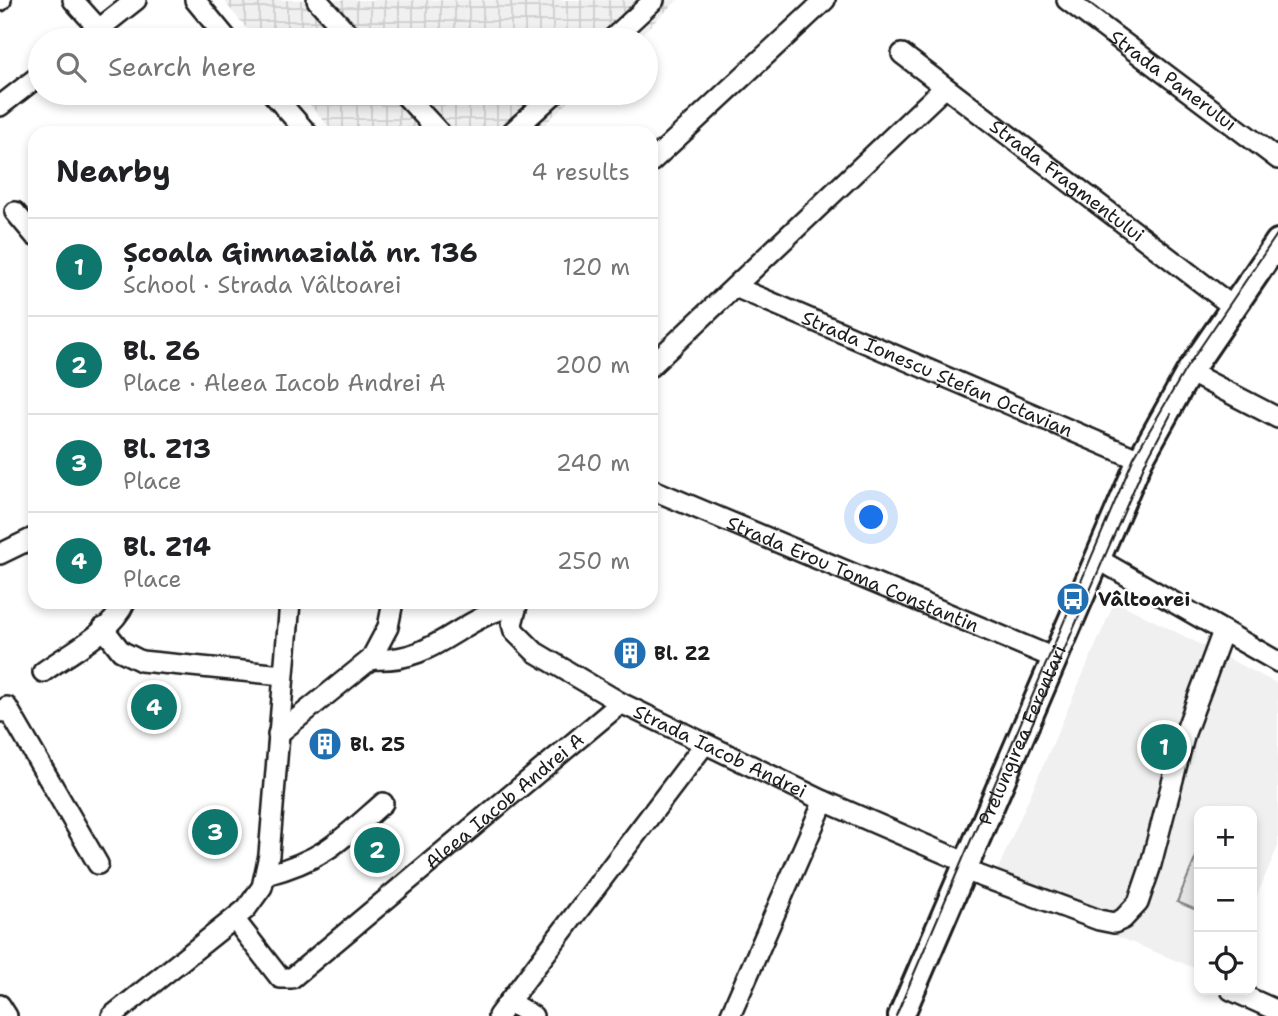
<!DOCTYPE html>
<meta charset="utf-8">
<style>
body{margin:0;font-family:"Shantell Sans",sans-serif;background:#f2f2f2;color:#202124}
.controls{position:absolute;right:21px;bottom:21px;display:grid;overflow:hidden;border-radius:14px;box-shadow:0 4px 10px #0003}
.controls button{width:63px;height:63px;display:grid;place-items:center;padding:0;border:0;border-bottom:2px solid #e0e0e0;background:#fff;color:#202124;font:35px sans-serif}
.you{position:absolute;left:872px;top:518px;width:24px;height:24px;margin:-18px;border:5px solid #fff;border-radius:50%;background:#1a73e8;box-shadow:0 0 0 10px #1a73e833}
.badge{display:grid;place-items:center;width:46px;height:46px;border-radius:50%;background:#0f766e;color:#fff;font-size:23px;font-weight:700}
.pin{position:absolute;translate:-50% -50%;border:4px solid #fff;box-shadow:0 2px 7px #0006}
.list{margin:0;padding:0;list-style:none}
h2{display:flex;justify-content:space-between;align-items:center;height:91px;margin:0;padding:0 28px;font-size:30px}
h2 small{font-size:23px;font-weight:400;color:#757577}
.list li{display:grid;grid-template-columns:46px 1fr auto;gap:21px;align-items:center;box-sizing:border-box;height:98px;padding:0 28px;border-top:2px solid #e0e0e0}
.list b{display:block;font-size:26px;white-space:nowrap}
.list p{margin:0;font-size:23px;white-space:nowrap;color:#757577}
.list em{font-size:23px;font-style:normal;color:#757577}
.icon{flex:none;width:38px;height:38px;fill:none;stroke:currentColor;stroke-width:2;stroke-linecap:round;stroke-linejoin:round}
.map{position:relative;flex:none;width:1278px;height:1016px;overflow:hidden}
.search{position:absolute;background:#fff;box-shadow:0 4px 10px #0003;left:28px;top:28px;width:630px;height:77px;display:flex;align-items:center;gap:18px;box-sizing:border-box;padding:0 24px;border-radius:38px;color:#757577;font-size:26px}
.panel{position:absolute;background:#fff;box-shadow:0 4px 10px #0003;left:28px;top:126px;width:630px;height:483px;border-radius:21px}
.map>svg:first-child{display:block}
</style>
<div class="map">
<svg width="1278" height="1016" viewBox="0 0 1278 1016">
<defs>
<pattern id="industrial-grid" width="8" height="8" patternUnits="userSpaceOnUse" patternTransform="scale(1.75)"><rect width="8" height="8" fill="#f0f0f0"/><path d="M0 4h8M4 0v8" fill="none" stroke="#cdcdcd"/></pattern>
</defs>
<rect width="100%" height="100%" fill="#fff"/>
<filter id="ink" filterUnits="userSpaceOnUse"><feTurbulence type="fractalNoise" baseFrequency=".0143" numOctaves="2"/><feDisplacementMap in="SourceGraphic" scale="14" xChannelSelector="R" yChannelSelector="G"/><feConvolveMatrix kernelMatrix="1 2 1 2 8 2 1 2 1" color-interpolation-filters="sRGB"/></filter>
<g filter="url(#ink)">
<polygon fill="#f0f0f0" points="1115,601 1278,684 1278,846 1252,907 1252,811 1199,811 1199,970 991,885"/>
<g fill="url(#industrial-grid)">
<polygon points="223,0 678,0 635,40 256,40"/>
<polygon points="300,93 578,93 535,133 334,133"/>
</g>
<polygon fill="#e2e2e2" stroke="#7f7f7f" stroke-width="2" points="1199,850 1199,911 1177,902"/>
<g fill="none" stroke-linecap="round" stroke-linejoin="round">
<defs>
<g id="minor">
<polyline points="73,0 99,29"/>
<polyline points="195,0 228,40"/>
<polyline points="317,0 354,40"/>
<path id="s1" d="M 1067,0 L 1278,159"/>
<polyline points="0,1 1,0"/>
<polyline points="85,40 136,0"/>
<polyline points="611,40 654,0"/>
<path id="s2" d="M 902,54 L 1232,306"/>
<polyline points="272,93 307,133"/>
<polyline points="403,93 440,133"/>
<polyline points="0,106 40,75"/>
<polyline points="511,133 555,93"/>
<polyline points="651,162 825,0"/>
<polyline points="15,212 35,236"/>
<path id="s3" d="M 735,287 L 1140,460"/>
<polyline points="651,366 944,88"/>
<polyline points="1189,372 1278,418"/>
<path id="s4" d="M 651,489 L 1054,658"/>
<polyline points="0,554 35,537"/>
<polyline points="1096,558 1278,662"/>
<path id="s5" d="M 518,602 L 512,624 L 514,631 L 535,652 L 621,703 L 824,801 L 967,863"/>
<polyline points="103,628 121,651 141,661 283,675"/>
<path d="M 371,659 C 436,664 459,616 516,606"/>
<path d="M 43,672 C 69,653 112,632 125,602"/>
<polyline points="0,712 7,707 98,864"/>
<polyline points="278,734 371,659 388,627 393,602"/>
<polyline points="964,870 1099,920 1114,923 1123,919 1138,903 1150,868 1185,733 1223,631"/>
<path d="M 266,875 C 323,860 340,841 383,803"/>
<path id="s6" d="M 235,920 L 280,978 L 292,978 L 621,703"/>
<polyline points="1231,990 1278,1011"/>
<polyline points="509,1002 533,1016"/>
<polyline points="0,1005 7,1016"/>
<polyline points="112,1016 246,909 262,887 269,855 290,602"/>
<polyline points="498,1016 704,745"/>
<polyline points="730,1016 824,801"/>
</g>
<g id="major">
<path id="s7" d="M 901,1016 L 1140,460 L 1189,372 L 1278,242"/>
</g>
</defs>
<use href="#minor" stroke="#1c1c1c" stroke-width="24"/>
<use href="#major" stroke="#1c1c1c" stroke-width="30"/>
<use href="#minor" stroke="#fff" stroke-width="19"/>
<use href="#major" stroke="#fff" stroke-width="24"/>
<g stroke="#1c1c1c" stroke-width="2">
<polyline points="1024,743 1146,461 1171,414"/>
<polyline points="896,1016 1134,457 1185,370 1278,233"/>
</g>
</g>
</g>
<defs>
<symbol id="bus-disc" viewBox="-11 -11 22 22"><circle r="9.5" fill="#1f6fb2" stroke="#fff"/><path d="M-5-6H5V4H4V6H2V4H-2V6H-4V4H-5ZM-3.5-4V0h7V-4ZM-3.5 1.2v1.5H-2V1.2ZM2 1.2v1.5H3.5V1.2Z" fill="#fff"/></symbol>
<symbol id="building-disc" viewBox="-11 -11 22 22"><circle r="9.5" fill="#1f6fb2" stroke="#fff"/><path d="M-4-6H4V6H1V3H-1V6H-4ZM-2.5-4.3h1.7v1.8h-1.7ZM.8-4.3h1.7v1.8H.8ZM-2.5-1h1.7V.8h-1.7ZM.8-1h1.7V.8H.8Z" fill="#fff"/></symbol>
</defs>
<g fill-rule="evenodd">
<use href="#bus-disc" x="1054" y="580" width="38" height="38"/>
<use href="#building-disc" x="611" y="634" width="38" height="38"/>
<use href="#building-disc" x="306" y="725" width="38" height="38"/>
</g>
<g text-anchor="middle" stroke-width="5" stroke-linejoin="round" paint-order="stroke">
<g font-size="19" fill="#1c1c1c" stroke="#fff">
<text dy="7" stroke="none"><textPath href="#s1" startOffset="133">Strada Panerului</textPath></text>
<text dy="7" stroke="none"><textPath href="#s2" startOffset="208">Strada Fragmentului</textPath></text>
<text dy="7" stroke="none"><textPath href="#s3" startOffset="220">Strada Ionescu Ștefan Octavian</textPath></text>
<text dy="7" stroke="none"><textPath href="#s4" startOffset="219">Strada Erou Toma Constantin</textPath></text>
<text dy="7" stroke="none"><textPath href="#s7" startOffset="306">Prelungirea Ferentari</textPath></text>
<text dy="7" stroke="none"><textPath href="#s5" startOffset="270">Strada Iacob Andrei</textPath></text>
<text dy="7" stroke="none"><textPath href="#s6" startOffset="362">Aleea Iacob Andrei A</textPath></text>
</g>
<g font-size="19" font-weight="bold" fill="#1c1c1c" stroke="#fff" text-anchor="start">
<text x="1098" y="606">Vâltoarei</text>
<text x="654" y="660">Bl. Z2</text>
<text x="350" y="751">Bl. Z5</text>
</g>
</g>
</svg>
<div class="controls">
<button>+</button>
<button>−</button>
<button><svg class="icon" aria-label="locate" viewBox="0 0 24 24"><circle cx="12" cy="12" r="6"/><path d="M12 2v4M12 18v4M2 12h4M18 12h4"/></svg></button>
</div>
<div class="you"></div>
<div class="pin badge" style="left:1164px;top:747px">1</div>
<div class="pin badge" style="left:377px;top:850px">2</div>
<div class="pin badge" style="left:215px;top:832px">3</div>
<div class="pin badge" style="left:154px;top:707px">4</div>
<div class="search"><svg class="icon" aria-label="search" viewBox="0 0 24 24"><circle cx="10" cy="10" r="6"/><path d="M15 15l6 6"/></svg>Search here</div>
<section class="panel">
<h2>Nearby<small>4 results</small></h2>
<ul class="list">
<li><span class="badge">1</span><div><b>Școala Gimnazială nr. 136</b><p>School · Strada Vâltoarei</p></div><em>120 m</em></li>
<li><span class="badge">2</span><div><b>Bl. Z6</b><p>Place · Aleea Iacob Andrei A</p></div><em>200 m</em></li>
<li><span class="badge">3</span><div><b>Bl. Z13</b><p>Place</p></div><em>240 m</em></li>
<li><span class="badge">4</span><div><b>Bl. Z14</b><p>Place</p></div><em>250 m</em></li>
</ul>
</section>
</div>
